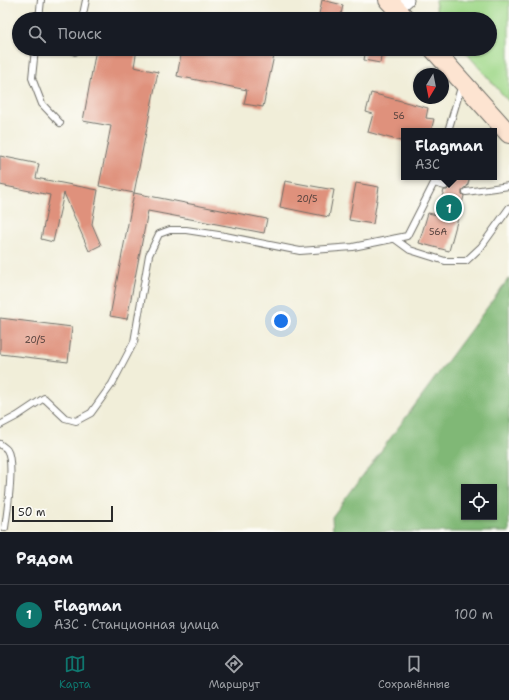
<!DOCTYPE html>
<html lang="ru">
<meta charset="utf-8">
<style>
body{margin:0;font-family:"Shantell Sans",sans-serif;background:#20242c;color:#f1f3f6}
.controls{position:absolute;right:12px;bottom:12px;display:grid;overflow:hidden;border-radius:0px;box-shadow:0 1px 3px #0004}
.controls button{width:36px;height:36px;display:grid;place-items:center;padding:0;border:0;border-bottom:1px solid #363941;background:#171b24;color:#f1f3f6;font:20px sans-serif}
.compass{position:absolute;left:413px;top:68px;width:36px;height:36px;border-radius:50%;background:#171b24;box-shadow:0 1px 3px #0004;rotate:190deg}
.scale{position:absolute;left:12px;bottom:10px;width:101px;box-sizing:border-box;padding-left:4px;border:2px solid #2b2b2b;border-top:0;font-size:11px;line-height:14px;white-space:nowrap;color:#2b2b2b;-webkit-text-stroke:3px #fdfcf7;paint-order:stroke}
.you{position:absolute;left:281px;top:321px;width:14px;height:14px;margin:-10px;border:3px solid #fff;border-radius:50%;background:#1a73e8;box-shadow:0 0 0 6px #1a73e833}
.badge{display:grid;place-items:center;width:26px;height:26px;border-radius:50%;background:#0f766e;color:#fff;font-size:13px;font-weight:700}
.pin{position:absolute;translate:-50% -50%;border:2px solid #fff;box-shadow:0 1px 4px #0006}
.popup{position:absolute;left:401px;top:128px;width:96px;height:52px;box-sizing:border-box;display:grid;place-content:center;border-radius:0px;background:#171b24;filter:drop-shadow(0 1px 3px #0005);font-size:13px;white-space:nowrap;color:#9ea1a6}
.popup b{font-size:15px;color:#f1f3f6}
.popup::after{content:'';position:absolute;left:50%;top:100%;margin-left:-8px;border:8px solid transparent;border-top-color:#171b24}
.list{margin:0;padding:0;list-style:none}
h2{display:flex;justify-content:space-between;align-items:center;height:52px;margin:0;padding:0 16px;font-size:17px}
h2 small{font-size:13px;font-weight:400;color:#9ea1a6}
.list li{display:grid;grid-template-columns:26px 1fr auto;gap:12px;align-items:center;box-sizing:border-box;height:60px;padding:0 16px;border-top:1px solid #363941}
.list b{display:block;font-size:15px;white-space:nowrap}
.list p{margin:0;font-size:13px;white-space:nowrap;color:#9ea1a6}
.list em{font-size:13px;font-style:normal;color:#9ea1a6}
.icon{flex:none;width:22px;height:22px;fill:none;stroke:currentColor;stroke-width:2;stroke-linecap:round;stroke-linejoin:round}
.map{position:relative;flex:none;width:509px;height:532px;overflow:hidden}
.search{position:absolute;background:#171b24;box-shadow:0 1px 3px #0004;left:12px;right:12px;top:12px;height:44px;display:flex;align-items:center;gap:10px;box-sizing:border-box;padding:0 14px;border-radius:22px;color:#9ea1a6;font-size:15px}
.sheet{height:112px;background:#171b24}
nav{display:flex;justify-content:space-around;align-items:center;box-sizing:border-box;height:56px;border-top:1px solid #363941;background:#171b24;font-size:11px;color:#9ea1a6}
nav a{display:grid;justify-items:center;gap:2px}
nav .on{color:#0f766e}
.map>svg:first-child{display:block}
</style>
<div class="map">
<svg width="509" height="532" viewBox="0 0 509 532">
<rect width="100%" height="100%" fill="#fdfcf7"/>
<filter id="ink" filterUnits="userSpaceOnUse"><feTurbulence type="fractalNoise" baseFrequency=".025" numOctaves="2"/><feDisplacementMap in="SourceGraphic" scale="8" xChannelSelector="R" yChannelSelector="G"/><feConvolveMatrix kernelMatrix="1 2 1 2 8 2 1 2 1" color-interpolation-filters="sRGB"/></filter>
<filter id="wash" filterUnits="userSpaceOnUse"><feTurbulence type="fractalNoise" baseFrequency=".012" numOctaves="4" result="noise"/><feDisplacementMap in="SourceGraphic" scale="16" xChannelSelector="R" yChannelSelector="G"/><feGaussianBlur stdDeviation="0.9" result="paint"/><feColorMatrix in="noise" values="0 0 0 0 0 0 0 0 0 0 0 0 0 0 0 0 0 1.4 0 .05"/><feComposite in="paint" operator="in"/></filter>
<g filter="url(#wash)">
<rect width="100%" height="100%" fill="#f1eed9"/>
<polygon fill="#a0d88a" stroke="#66825a" points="435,0 509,0 509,102 463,49 490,49 490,19 438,19"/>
<path fill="#80b876" stroke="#567250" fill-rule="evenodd" d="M 509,278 L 509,532 L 333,532 L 332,517 ZM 464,487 L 494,487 L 494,517 L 464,517 Z"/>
<g id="blocks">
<g fill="#df917c">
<polygon points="322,0 343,5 340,19 318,19"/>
<polygon points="96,49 137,49 134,67 158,72 134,193 99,186 111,126 83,121"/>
<polygon points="182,49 233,49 257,54 258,49 275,51 263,107 244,104 247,90 177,76"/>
<polygon points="366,49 382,49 380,63 364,60"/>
<polygon points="371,93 428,108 426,118 434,119 431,131 404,131 404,142 368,132 373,114 366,112"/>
<polygon points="0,156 39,164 36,178 98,190 92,224 101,245 89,251 64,193 53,242 41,239 50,195 0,185"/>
<polygon points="448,177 470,177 467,187 464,188 462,191 462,194 464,196 449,251 419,243 428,213 437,215 444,190 447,190 449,188 449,184 446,182"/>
<polygon points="285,181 334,190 329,217 280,207"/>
<polygon points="356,183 379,187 373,224 349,220"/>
<polygon points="134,193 267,219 264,233 148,211 127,319 110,316"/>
<polygon points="0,318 72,327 68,362 0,354"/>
</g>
</g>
</g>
<g filter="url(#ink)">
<use href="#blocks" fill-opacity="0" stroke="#706f68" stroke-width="1"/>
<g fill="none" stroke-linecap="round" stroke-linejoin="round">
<defs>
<g id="service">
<polyline points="39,19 41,0"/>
<polyline points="82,19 86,0"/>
<polyline points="35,49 32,78 42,104 60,123"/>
<polyline points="75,52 76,49"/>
<polyline points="448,131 462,84"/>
<polyline points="435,177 434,183 445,186"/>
<polyline points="466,192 509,186"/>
<polyline points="395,239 410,250 445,261 466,261 481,247 509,208"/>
<polyline points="0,425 17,416 44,398 65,418 76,421 91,413 112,384 134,342 149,255 159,234 170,230 186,230 225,236 300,251 353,247 407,236 434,183"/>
<path d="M 0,444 C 2,446 6,448 7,450 C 15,462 7,513 5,528"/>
</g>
<polyline id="minor" points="396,9 407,0"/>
<g id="secondary">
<polyline points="388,0 406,19"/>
<polyline points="433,49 509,134"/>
</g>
</defs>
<use href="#service" stroke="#706f68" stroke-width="8"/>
<use href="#minor" stroke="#706f68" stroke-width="15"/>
<use href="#secondary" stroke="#706f68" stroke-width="20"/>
<use href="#service" stroke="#fff" stroke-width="6"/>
<use href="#minor" stroke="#fff" stroke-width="13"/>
<use href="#secondary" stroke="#fde4d1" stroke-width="18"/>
</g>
</g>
<g text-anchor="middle" stroke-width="4" stroke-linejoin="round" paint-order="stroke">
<g font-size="9" fill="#58443f">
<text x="399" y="119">56</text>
<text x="307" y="202">20/5</text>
<text x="438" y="235">56А</text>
<text x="35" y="343">20/5</text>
</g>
</g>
</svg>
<div class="controls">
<button><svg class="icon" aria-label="locate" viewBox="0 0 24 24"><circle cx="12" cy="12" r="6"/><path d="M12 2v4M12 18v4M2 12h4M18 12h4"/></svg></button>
</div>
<svg class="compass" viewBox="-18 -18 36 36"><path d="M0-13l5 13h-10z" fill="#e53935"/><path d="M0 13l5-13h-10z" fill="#9ea1a6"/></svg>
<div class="scale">50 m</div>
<div class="you"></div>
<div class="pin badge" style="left:449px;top:208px">1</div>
<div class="popup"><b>Flagman</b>АЗС</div>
<div class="search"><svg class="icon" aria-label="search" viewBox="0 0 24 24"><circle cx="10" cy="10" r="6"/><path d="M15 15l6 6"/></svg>Поиск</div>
</div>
<section class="sheet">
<h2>Рядом<small></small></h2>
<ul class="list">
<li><span class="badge">1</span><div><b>Flagman</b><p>АЗС · Станционная улица</p></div><em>100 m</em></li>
</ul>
</section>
<nav>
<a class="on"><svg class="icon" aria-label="map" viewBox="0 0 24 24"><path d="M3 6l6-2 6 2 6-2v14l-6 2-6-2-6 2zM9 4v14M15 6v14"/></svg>Карта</a>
<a><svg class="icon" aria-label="directions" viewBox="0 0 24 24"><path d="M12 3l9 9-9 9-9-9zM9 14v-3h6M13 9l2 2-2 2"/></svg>Маршрут</a>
<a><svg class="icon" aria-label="saved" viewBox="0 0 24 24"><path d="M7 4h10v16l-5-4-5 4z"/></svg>Сохранённые</a>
</nav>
